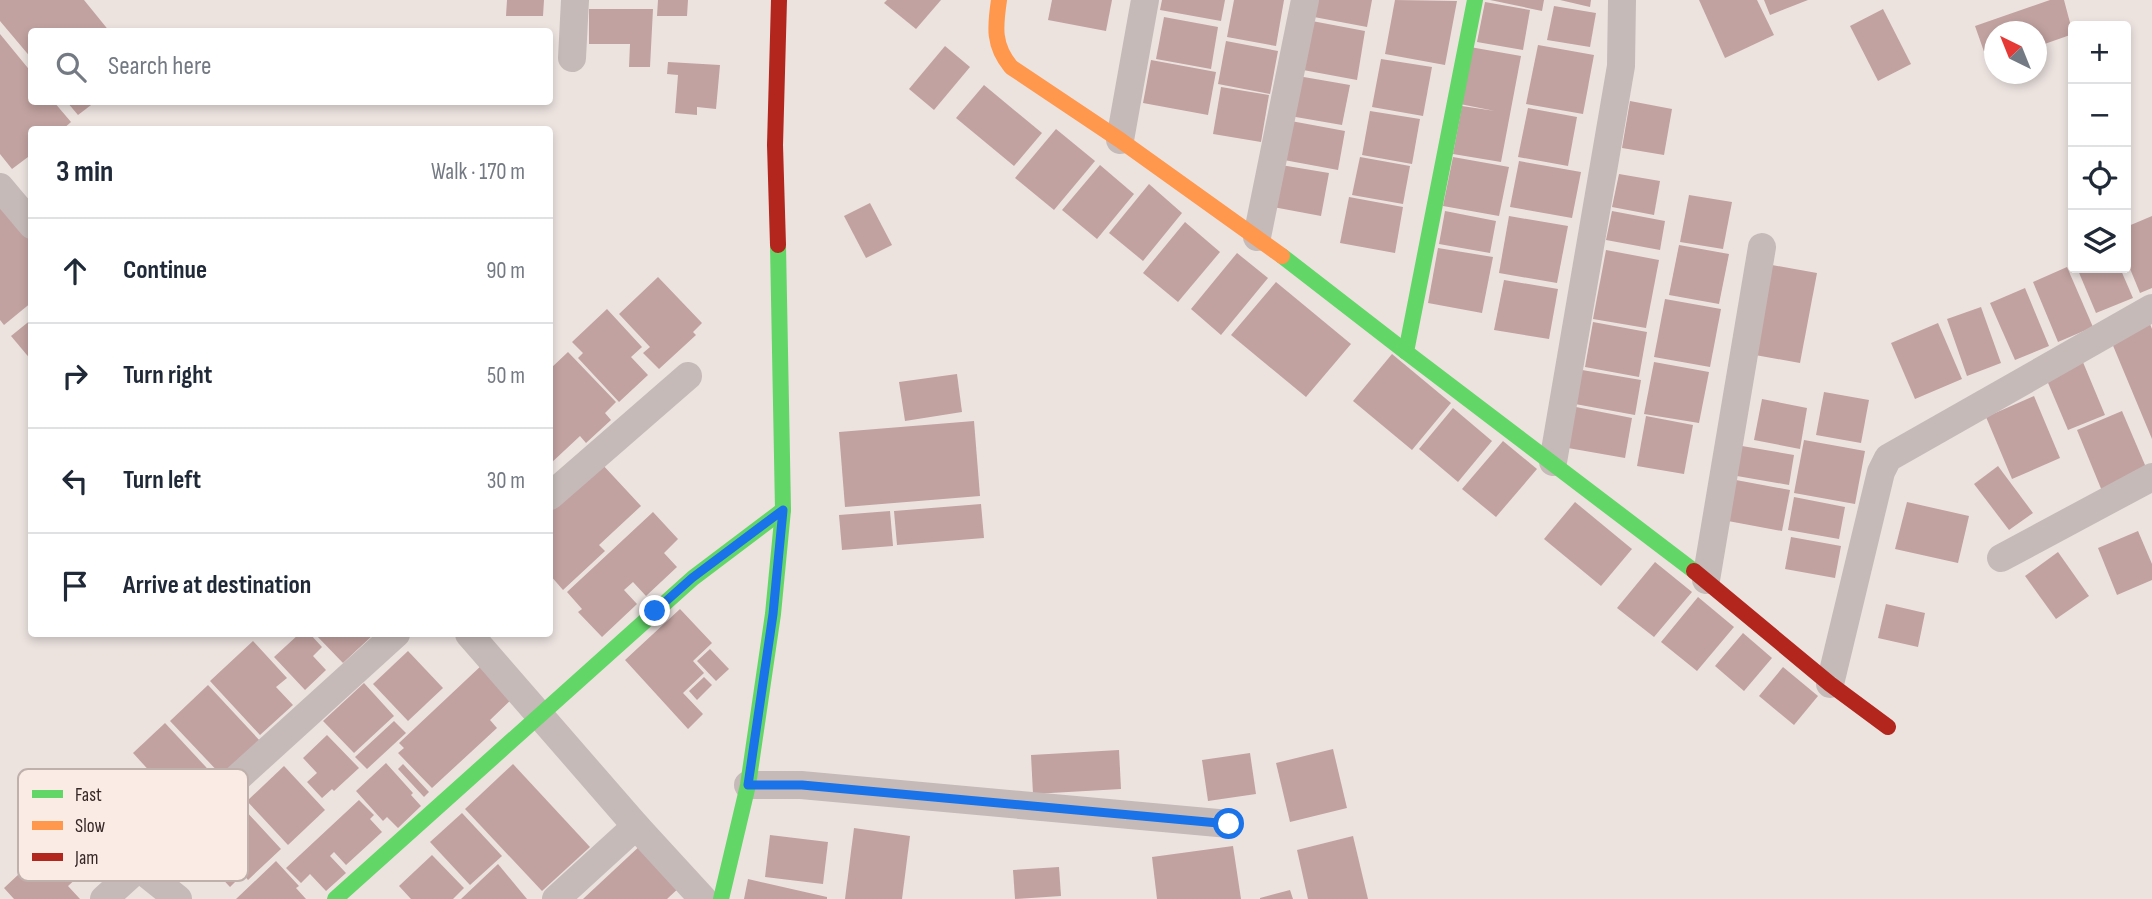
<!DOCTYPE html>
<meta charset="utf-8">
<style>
body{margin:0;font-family:"Sofia Sans Condensed",sans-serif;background:#f6f6f7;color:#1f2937}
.controls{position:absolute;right:21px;top:21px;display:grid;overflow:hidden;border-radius:7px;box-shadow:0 4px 10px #0003}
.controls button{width:63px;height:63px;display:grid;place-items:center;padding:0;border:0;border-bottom:2px solid #e0e1e3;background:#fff;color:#1f2937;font:35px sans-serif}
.compass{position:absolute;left:1984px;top:21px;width:63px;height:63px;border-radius:50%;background:#fff;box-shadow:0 4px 10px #0003;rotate:317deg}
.stop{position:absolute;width:21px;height:21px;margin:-16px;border:5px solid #1a73e8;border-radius:50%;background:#fff}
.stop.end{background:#1a73e8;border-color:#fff;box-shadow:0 2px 7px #0008}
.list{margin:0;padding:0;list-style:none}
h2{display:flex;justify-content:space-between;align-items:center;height:91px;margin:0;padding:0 28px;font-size:30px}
h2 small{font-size:23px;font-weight:400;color:#747a83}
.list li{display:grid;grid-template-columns:46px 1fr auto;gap:21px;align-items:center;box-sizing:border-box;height:105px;padding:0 28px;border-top:2px solid #e0e1e3}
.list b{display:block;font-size:26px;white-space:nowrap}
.list em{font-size:23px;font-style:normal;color:#747a83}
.icon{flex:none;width:38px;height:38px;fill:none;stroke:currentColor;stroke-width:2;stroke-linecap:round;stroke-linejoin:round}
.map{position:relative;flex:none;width:2152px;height:899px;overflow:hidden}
.search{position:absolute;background:#fff;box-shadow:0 4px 10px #0003;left:28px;top:28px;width:525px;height:77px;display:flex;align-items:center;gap:18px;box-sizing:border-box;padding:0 24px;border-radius:7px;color:#747a83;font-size:26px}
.panel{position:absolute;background:#fff;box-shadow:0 4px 10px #0003;left:28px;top:126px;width:525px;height:511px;border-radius:7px}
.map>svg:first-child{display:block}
</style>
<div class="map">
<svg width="2152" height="899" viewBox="0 0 2152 899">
<rect width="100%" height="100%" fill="#ece3df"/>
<g fill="#c1a2a0">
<polygon points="0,0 84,0 110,32 32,32 32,59 0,21"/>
<polygon points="507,0 544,0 543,16 506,16"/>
<polygon points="658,0 688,0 687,16 657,16"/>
<polygon points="887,0 941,0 916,29 884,3"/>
<polygon points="1052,0 1112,0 1106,31 1048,20"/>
<polygon points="1162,0 1225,0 1221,21 1160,10"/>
<polygon points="1234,0 1284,0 1276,46 1227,37"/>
<polygon points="1317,0 1372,0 1367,27 1314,17"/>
<polygon points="1395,0 1457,1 1445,65 1385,54"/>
<polygon points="1490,0 1544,0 1542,11"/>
<polygon points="1560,0 1591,0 1590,7"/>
<polygon points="1699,0 1757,0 1774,35 1725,58"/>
<polygon points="1764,0 1808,0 1770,15"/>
<polygon points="2050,0 2064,0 2073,34 2036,47 2036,32 1994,32 1994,61 1988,63 1975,26"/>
<polygon points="1485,2 1530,10 1523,50 1477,42"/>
<polygon points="1554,6 1596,13 1590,47 1547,40"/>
<polygon points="589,9 653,9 650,67 629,67 630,44 589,44"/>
<polygon points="1883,9 1911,64 1878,81 1850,26"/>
<polygon points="1164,17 1218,27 1211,69 1156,59"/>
<polygon points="1312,21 1365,31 1357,80 1303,70"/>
<polygon points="0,34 32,73 32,102 54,102 71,122 62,130 32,130 32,154 12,169 0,154"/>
<polygon points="1226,41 1278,51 1270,94 1218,84"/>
<polygon points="1538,45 1594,55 1583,114 1526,104"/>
<polygon points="945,46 970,67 934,110 909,89"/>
<polygon points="1470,47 1521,56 1501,162 1453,154 1462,106 1495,111 1460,104"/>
<polygon points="1381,59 1432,67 1423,116 1372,107"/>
<polygon points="1151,60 1216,72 1208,115 1143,103"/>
<polygon points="668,62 720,65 716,109 697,107 697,115 675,113 678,75 667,74"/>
<polygon points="1298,76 1350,85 1342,125 1290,116"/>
<polygon points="984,85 1042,133 1014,166 956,118"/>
<polygon points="1221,87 1269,95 1261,142 1213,134"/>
<polygon points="1630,101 1672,109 1664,155 1622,148"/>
<polygon points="67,102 95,102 78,115"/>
<polygon points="1528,108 1577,117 1568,166 1518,157"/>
<polygon points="1370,111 1420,119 1412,164 1362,155"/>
<polygon points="1291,121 1345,131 1338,170 1284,160"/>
<polygon points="1056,129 1095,161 1054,210 1015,178"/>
<polygon points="1360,157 1410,166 1403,204 1352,195"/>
<polygon points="1453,157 1509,167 1499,216 1443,206"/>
<polygon points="1519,161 1581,172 1572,218 1510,207"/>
<polygon points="1100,165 1134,194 1097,239 1062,210"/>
<polygon points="1281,165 1329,173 1321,216 1273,207"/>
<polygon points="1619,174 1660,181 1654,215 1612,207"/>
<polygon points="1149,184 1182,213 1143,261 1109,233"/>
<polygon points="1689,195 1732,202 1723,249 1680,242"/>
<polygon points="1349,197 1403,207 1395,253 1340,243"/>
<polygon points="870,203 892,245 866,258 844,216"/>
<polygon points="4,205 32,240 32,302 4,325 0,320 0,208"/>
<polygon points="1445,211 1496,221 1490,253 1439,244"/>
<polygon points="1612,211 1665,221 1660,250 1606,240"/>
<polygon points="1509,216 1568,226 1557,283 1499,273"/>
<polygon points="2152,216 2152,288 2140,293 2126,259 2126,227"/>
<polygon points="1185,222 1220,252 1178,302 1143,273"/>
<polygon points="1679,245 1729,254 1719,304 1669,295"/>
<polygon points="1438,248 1493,257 1482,313 1428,303"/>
<polygon points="1606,250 1659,260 1646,328 1593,319"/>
<polygon points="1237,253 1268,278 1221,335 1191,309"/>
<polygon points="1772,265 1817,273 1800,363 1755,355"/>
<polygon points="2067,267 2093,327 2058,342 2033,282"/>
<polygon points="2077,268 2120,268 2133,298 2096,313"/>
<polygon points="658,277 702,323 693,332 696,335 659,369 643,353 650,347 619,314"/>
<polygon points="1504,280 1558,289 1549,339 1494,330"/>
<polygon points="1276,282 1351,344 1306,397 1231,335"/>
<polygon points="2025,288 2049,346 2015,360 1990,303"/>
<polygon points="1665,299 1721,309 1710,367 1654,357"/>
<polygon points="1981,307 2001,363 1967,376 1947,319"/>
<polygon points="607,309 642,347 631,357 648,375 619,402 578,358 583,353 572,342"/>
<polygon points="32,319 32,361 11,336"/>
<polygon points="2148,319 2152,329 2152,439 2109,336"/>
<polygon points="1593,322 1647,332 1639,377 1585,367"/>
<polygon points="1938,323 1962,379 1915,399 1891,343"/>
<polygon points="568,352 616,402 605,413 611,420 586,443 580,436 550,464 550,369"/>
<polygon points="1392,354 1451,403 1412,450 1353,401"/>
<polygon points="2080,355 2105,415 2068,430 2043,371"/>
<polygon points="1654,362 1709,372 1699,423 1644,414"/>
<polygon points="1582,370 1641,380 1635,415 1575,404"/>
<polygon points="957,374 962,412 905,421 899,382"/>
<polygon points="1824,392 1869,400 1861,443 1816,435"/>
<polygon points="2034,396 2060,458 2012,479 1986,417"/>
<polygon points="1762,399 1807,408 1800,449 1754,440"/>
<polygon points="1576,407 1632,418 1625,458 1568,448"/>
<polygon points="1453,408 1492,441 1458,482 1419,449"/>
<polygon points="2122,411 2148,472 2102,491 2077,430"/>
<polygon points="1646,416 1693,425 1684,474 1637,466"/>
<polygon points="974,421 980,496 845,507 839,432"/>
<polygon points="1804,440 1865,451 1855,504 1794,493"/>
<polygon points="1503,441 1537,469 1496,517 1462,489"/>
<polygon points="1742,446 1794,455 1789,485 1737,476"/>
<polygon points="601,463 641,506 599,545 605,551 563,590 550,575 550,512"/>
<polygon points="1998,466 2033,513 2009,530 1974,484"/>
<polygon points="1736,480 1790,490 1782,531 1728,521"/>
<polygon points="1794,497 1845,507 1839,539 1788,530"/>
<polygon points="1575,502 1632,549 1601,586 1544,539"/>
<polygon points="1907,502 1969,516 1958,563 1895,549"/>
<polygon points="981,504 984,538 897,545 894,511"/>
<polygon points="890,511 893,546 842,550 839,515"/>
<polygon points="653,512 678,539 664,553 677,567 646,596 633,582 624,590 637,604 602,637 578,612 582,609 567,592"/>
<polygon points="2138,531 2152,564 2152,580 2117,595 2098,548"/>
<polygon points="1791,537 1841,546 1835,578 1785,569"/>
<polygon points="2058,552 2089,596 2056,619 2025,576"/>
<polygon points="1655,562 1692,592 1654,637 1617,608"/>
<polygon points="1698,597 1734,627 1697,671 1661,642"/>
<polygon points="1886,604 1925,613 1918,647 1878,638"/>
<polygon points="680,609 712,643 693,661 704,673 683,693 703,714 688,729 625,660"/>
<polygon points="1743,633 1772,658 1744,691 1715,666"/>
<polygon points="299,634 310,634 322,647 313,656 326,670 305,690 274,657"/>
<polygon points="315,634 374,634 343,663"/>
<polygon points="253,641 287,678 276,687 293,705 260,735 210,681"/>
<polygon points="710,649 729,669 716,681 697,661"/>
<polygon points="408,651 443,688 408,721 373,684"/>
<polygon points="483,664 514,697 490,720 497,728 432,788 398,753 404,748 399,743"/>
<polygon points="1783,667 1818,696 1794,725 1759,696"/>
<polygon points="704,677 712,685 697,700 689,691"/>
<polygon points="364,683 394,716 354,753 323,721"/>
<polygon points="208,685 261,742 223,777 170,721"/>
<polygon points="394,721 406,733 367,769 355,757"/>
<polygon points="165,723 218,780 185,810 133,753"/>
<polygon points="327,735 359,768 334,791 332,789 322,798 307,782 317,773 303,758"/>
<polygon points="1333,749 1347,808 1290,822 1276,763"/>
<polygon points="1119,750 1121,789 1033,794 1031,755"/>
<polygon points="1250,753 1256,794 1208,801 1202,760"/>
<polygon points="386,763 413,793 411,795 421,806 398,828 387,817 383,821 356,791"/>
<polygon points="403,764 429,792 424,797 398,769"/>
<polygon points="513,764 590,847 542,891 465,809"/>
<polygon points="284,766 325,810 288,845 247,801"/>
<polygon points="135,768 163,798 153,807 168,822 146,842 132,827 121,838 93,808 97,804 90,796 116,772 123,779"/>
<polygon points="359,800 374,815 370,819 382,832 346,865 334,852 330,856 346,873 326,891 310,874 301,883 286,868"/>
<polygon points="244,809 281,849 248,880 243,874 230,887 214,870 227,857 211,840"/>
<polygon points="462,813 502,856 470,885 430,842"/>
<polygon points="854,828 910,836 902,899 845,899"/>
<polygon points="69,832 92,856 75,872 79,876 68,886 80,899 14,899 4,888 50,845 52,848"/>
<polygon points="770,835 828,842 823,884 765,877"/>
<polygon points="1353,836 1368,899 1308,899 1297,850"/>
<polygon points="643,843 682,885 667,899 583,899"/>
<polygon points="1233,846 1241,899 1157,899 1152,857"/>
<polygon points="432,855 464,888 453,899 411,899 399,886"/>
<polygon points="276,861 299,886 296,888 306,899 236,899"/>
<polygon points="498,864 527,899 461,899"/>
<polygon points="1059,867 1061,896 1015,899 1013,870"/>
<polygon points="748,879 827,897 827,899 744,899"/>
<polygon points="1290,890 1293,899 1260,899 1260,898"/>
</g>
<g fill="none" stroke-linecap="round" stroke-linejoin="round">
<g stroke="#c5bab8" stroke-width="28">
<polyline points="572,58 575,0"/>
<polyline points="1120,140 1145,0"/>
<polyline points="0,187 32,225"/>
<polyline points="1257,237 1305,0"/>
<polyline points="1553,462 1621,66 1622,0"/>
<polyline points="550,496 688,376"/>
<polyline points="2001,558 2152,477"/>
<polyline points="1706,580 1762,247"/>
<polyline points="469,634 636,826 703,899"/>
<polyline points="1830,684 1881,472 1888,458 2152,308"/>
<polyline points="748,785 801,785 1229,824"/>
<polyline points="138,867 178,899"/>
<polyline points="104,899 396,634"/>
<polyline points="556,899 636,826"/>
</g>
<g stroke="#63d668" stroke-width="16">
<polyline points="1475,0 1406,352 1694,571"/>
<polyline points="1282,256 1406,352"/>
<polyline points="335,899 693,578 783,510"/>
<polyline points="721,899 748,785 773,614 783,510 778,245"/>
</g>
<path stroke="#ff974d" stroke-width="16" d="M 999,0 C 995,27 993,45 1011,67 L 1120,140 L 1282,256"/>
<g stroke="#b3261e" stroke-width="16">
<polyline points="778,245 775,145 779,0"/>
<polyline points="1694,571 1830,684 1888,727"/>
</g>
</g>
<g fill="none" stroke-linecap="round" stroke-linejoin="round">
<polyline stroke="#1a73e8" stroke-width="9" points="655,611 692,578 783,510 773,614 748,785 802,785 1229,824"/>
</g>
<rect x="18" y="769" width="230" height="112" rx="10" fill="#faebe5" stroke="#bfb0ac" stroke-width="2"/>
<rect x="32" y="790" width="31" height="8" fill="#63d668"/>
<rect x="32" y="821" width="31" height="9" fill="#ff974d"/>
<rect x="32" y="853" width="31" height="8" fill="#b3261e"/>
<g font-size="19" fill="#362726">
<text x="75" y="801">Fast</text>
<text x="75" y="832">Slow</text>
<text x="75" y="864">Jam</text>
</g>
</svg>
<div class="controls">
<button>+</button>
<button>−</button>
<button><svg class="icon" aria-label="locate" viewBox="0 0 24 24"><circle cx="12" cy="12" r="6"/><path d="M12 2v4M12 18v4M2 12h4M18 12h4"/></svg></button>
<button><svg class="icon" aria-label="layers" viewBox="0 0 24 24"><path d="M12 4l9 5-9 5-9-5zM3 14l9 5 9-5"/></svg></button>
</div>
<svg class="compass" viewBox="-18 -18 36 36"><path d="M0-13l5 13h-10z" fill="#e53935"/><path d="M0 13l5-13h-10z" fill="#747a83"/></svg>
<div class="stop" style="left:1229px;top:824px"></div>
<div class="stop end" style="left:655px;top:611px"></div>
<div class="search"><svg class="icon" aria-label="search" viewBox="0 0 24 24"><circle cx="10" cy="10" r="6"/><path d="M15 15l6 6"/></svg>Search here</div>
<section class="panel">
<h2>3 min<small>Walk · 170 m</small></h2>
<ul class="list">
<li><svg class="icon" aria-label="ahead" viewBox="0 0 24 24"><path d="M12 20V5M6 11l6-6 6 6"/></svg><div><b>Continue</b></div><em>90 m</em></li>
<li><svg class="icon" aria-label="right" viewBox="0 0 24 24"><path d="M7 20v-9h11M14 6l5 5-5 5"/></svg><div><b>Turn right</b></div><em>50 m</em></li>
<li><svg class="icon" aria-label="left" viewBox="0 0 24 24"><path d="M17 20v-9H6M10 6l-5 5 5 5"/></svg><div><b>Turn left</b></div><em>30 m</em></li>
<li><svg class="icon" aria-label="arrive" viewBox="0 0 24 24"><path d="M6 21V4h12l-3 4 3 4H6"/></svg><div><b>Arrive at destination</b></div></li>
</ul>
</section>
</div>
